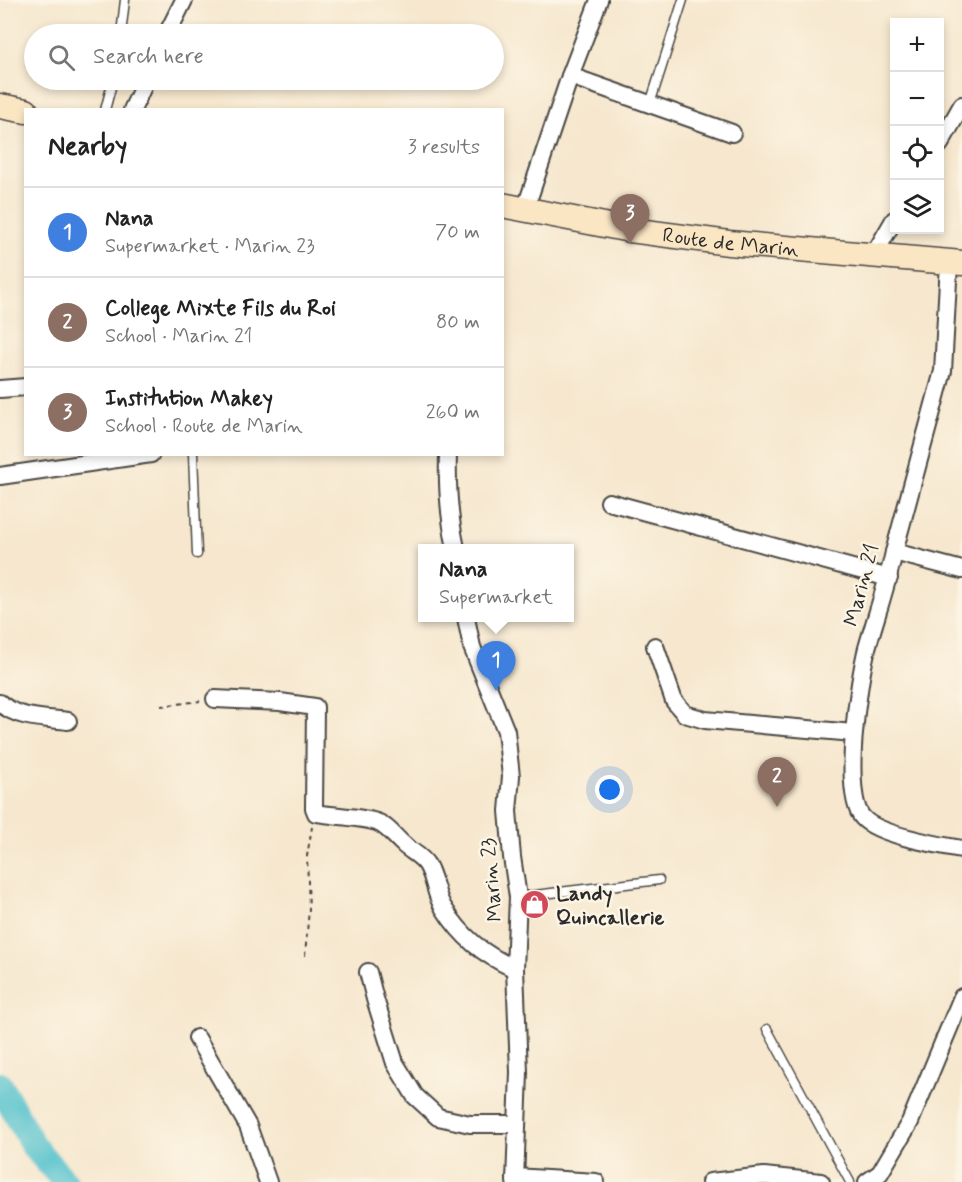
<!DOCTYPE html>
<meta charset="utf-8">
<style>
body{margin:0;font-family:Mynerve,sans-serif;background:#f2f2f2;color:#222}
.controls{position:absolute;right:18px;top:18px;display:grid;overflow:hidden;border-radius:0px;box-shadow:0 3px 9px #0003}
.controls button{width:54px;height:54px;display:grid;place-items:center;padding:0;border:0;border-bottom:2px solid #e0e0e0;background:#fff;color:#222;font:30px sans-serif}
.you{position:absolute;left:610px;top:790px;width:21px;height:21px;margin:-15px;border:4px solid #fff;border-radius:50%;background:#1a73e8;box-shadow:0 0 0 9px #1a73e833}
.badge{display:grid;place-items:center;width:39px;height:39px;border-radius:50%;background:#2563eb;color:#fff;font-size:20px;font-weight:700}
.pin{position:absolute;translate:-50% -50px;filter:drop-shadow(0 2px 3px #0008)}
.pin::after{content:'';position:absolute;top:32px;width:21px;height:18px;background:inherit;clip-path:polygon(0 0,100% 0,50% 100%)}
.popup{position:absolute;left:418px;top:544px;width:156px;height:78px;box-sizing:border-box;display:grid;place-content:center;border-radius:0px;background:#fff;filter:drop-shadow(0 2px 4px #0005);font-size:20px;white-space:nowrap;color:#767676}
.popup b{font-size:22px;color:#222}
.popup::after{content:'';position:absolute;left:50%;top:100%;margin-left:-12px;border:12px solid transparent;border-top-color:#fff}
.list{margin:0;padding:0;list-style:none}
h2{display:flex;justify-content:space-between;align-items:center;height:78px;margin:0;padding:0 24px;font-size:26px}
h2 small{font-size:20px;font-weight:400;color:#767676}
.list li{display:grid;grid-template-columns:39px 1fr auto;gap:18px;align-items:center;box-sizing:border-box;height:90px;padding:0 24px;border-top:2px solid #e0e0e0}
.list b{display:block;font-size:22px;white-space:nowrap}
.list p{margin:0;font-size:20px;white-space:nowrap;color:#767676}
.list em{font-size:20px;font-style:normal;color:#767676}
.icon{flex:none;width:33px;height:33px;fill:none;stroke:currentColor;stroke-width:2;stroke-linecap:round;stroke-linejoin:round}
.map{position:relative;flex:none;width:962px;height:1182px;overflow:hidden}
.search{position:absolute;background:#fff;box-shadow:0 3px 9px #0003;left:24px;top:24px;width:480px;height:66px;display:flex;align-items:center;gap:15px;box-sizing:border-box;padding:0 21px;border-radius:33px;color:#767676;font-size:22px}
.panel{position:absolute;background:#fff;box-shadow:0 3px 9px #0003;left:24px;top:108px;width:480px;height:348px;border-radius:0px}
.map>svg:first-child{display:block}
</style>
<div class="map">
<svg width="962" height="1182" viewBox="0 0 962 1182">
<rect width="100%" height="100%" fill="#fcf5e5"/>
<filter id="ink" filterUnits="userSpaceOnUse"><feTurbulence type="fractalNoise" baseFrequency=".0167" numOctaves="2"/><feDisplacementMap in="SourceGraphic" scale="12" xChannelSelector="R" yChannelSelector="G"/><feConvolveMatrix kernelMatrix="1 2 1 2 8 2 1 2 1" color-interpolation-filters="sRGB"/></filter>
<filter id="wash" filterUnits="userSpaceOnUse"><feTurbulence type="fractalNoise" baseFrequency=".008" numOctaves="4" result="noise"/><feDisplacementMap in="SourceGraphic" scale="24" xChannelSelector="R" yChannelSelector="G"/><feGaussianBlur stdDeviation="1.35" result="paint"/><feColorMatrix in="noise" values="0 0 0 0 0 0 0 0 0 0 0 0 0 0 0 0 0 1.4 0 .05"/><feComposite in="paint" operator="in"/></filter>
<g filter="url(#wash)">
<rect width="100%" height="100%" fill="#f6e7ce"/>
<g fill="none" stroke-linecap="round" stroke-linejoin="round">
<polyline stroke="#56c3ce" stroke-width="26" points="0,1085 34,1147 65,1182"/>
</g>
</g>
<g filter="url(#ink)">
<g fill="none" stroke-linecap="round" stroke-linejoin="round">
<defs>
<g id="lane">
<polyline points="121,34 125,0"/>
<polyline points="650,104 683,0"/>
<polyline points="105,110 113,80"/>
<polyline points="193,454 197,554"/>
<polyline points="518,897 659,880"/>
<polyline points="767,1029 850,1182"/>
</g>
<g id="street">
<polyline points="167,34 184,0"/>
<polyline points="570,76 732,133"/>
<polyline points="132,110 146,80"/>
<polyline points="940,144 962,105"/>
<polyline points="525,210 570,76 599,0"/>
<polyline points="873,256 894,220"/>
<path d="M 949,263 L 943,371 L 894,552 C 887,585 876,616 867,648 C 859,679 841,795 863,818 C 878,835 939,845 962,849"/>
<polyline points="0,389 26,387"/>
<path d="M 448,454 C 447,487 449,517 456,548"/>
<polyline points="0,476 151,454"/>
<polyline points="609,502 889,578"/>
<polyline points="894,552 962,570"/>
<polyline points="466,618 472,647 506,731 511,776 508,811 512,857 518,897 515,969 519,1072 515,1182"/>
<polyline points="655,646 674,701 685,714 705,720 854,733"/>
<path d="M 215,699 L 280,702 L 315,707 L 314,808 L 316,813 C 332,816 366,817 379,823 C 389,828 395,837 403,844 C 411,852 421,855 427,865 C 435,878 435,894 443,907 C 462,938 483,954 515,969"/>
<path d="M 0,703 C 18,719 45,718 68,721"/>
<polyline points="368,972 375,999 395,1063 415,1096 438,1117 470,1124 517,1124"/>
<polyline points="197,1038 248,1126 268,1182"/>
<polyline points="515,1177 596,1182"/>
<polyline points="710,1182 764,1176 821,1182"/>
<polyline points="867,1182 880,1173 910,1122 962,997"/>
</g>
<g id="secondary">
<polyline points="0,106 26,111"/>
<path id="s1" d="M 502,205 L 630,230 L 729,243 L 962,263"/>
</g>
</defs>
<use href="#lane" stroke="#494743" stroke-width="11"/>
<use href="#street" stroke="#494743" stroke-width="20"/>
<use href="#secondary" stroke="#494743" stroke-width="27"/>
<g stroke="#494743" stroke-width="2" stroke-dasharray="4.5 4.5" stroke-linecap="butt">
<polyline points="161,706 200,701"/>
<polyline points="305,956 309,909 307,856 312,827"/>
</g>
<use href="#lane" stroke="#fff" stroke-width="8"/>
<use href="#street" stroke="#fff" stroke-width="16"/>
<use href="#secondary" stroke="#fbe6c4" stroke-width="24"/>
</g>
</g>
<defs>
<symbol id="shop-disc" viewBox="-11 -11 22 22"><circle r="9.5" fill="#d1495b" stroke="#fcf5e5"/><path d="M-5-2.5h2.3a2.7 3.5 0 0 1 5.4 0H5L5.5 6h-11ZM-1.5-2.5h3a1.5 2.3 0 0 0-3 0Z" fill="#fff"/></symbol>
</defs>
<g fill-rule="evenodd">
<use href="#shop-disc" x="518" y="888" width="33" height="33"/>
</g>
<g text-anchor="middle" stroke-width="5" stroke-linejoin="round" paint-order="stroke">
<g font-size="21" fill="#2b2b2b" stroke="#fcf5e5">
<text dy="7" stroke="none"><textPath href="#s1" startOffset="232">Route de Marin</textPath></text>
<text transform="translate(861 585) rotate(-75)" y="7">Marin 21</text>
<text transform="translate(491 880) rotate(-95)" y="7">Marin 23</text>
</g>
<g font-size="21" font-weight="bold" fill="#2b2b2b" stroke="#fcf5e5" text-anchor="start">
<text x="556" y="900">Landy<tspan x="556" dy="24">Quincallerie</tspan></text>
</g>
</g>
</svg>
<div class="controls">
<button>+</button>
<button>−</button>
<button><svg class="icon" aria-label="locate" viewBox="0 0 24 24"><circle cx="12" cy="12" r="6"/><path d="M12 2v4M12 18v4M2 12h4M18 12h4"/></svg></button>
<button><svg class="icon" aria-label="layers" viewBox="0 0 24 24"><path d="M12 4l9 5-9 5-9-5zM3 14l9 5 9-5"/></svg></button>
</div>
<div class="you"></div>
<div class="pin badge" style="left:496px;top:691px;background:#3f7fe0">1</div>
<div class="popup"><b>Nana</b>Supermarket</div>
<div class="pin badge" style="left:777px;top:807px;background:#8d6e63">2</div>
<div class="pin badge" style="left:630px;top:244px;background:#8d6e63">3</div>
<div class="search"><svg class="icon" aria-label="search" viewBox="0 0 24 24"><circle cx="10" cy="10" r="6"/><path d="M15 15l6 6"/></svg>Search here</div>
<section class="panel">
<h2>Nearby<small>3 results</small></h2>
<ul class="list">
<li><span class="badge" style="background:#3f7fe0">1</span><div><b>Nana</b><p>Supermarket · Marin 23</p></div><em>70 m</em></li>
<li><span class="badge" style="background:#8d6e63">2</span><div><b>College Mixte Fils du Roi</b><p>School · Marin 21</p></div><em>80 m</em></li>
<li><span class="badge" style="background:#8d6e63">3</span><div><b>Institution Makey</b><p>School · Route de Marin</p></div><em>260 m</em></li>
</ul>
</section>
</div>
